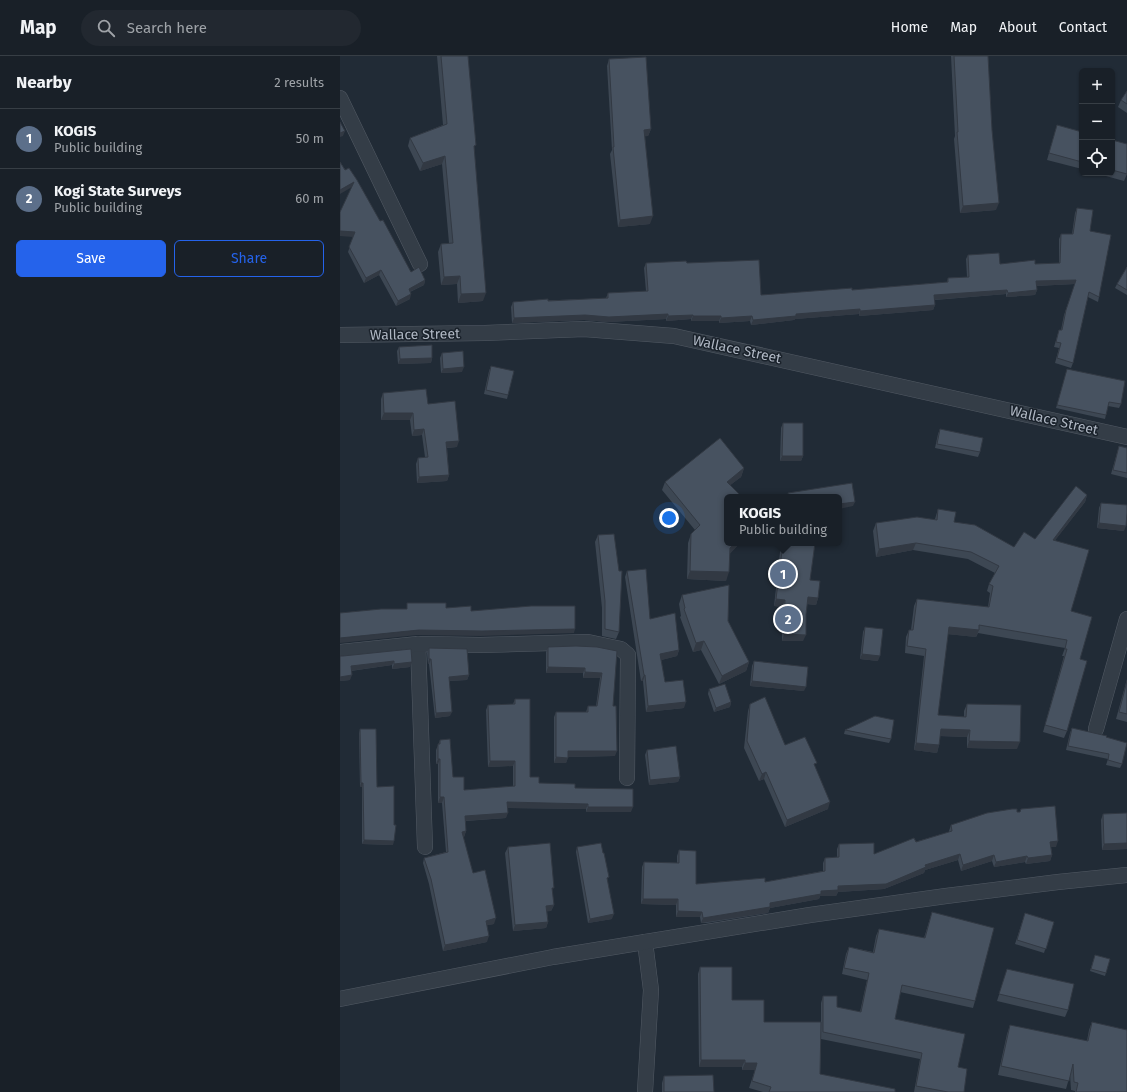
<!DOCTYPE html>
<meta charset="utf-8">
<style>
body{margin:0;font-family:"Fira Sans",sans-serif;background:#222830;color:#f1f3f6}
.controls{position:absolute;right:12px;top:12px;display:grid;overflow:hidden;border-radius:6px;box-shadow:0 1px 3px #0004}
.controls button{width:36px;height:36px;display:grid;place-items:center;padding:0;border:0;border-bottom:1px solid #373e45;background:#192028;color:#f1f3f6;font:20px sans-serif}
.you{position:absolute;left:329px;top:462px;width:14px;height:14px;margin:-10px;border:3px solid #fff;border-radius:50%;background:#1a73e8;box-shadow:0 0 0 6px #1a73e833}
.badge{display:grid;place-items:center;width:26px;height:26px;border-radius:50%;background:#2563eb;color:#fff;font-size:13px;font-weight:700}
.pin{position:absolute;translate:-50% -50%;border:2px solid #fff;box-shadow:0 1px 4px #0006}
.popup{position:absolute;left:384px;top:438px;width:118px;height:52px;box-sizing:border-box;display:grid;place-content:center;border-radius:6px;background:#192028;filter:drop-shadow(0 1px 3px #0005);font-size:13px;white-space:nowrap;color:#9fa3a8}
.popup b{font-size:15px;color:#f1f3f6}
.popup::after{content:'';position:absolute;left:50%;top:100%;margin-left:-8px;border:8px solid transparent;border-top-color:#192028}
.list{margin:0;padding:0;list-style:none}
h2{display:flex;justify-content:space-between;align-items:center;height:52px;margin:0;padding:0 16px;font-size:17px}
h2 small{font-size:13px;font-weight:400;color:#9fa3a8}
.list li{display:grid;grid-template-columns:26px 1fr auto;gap:12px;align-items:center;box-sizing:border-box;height:60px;padding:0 16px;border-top:1px solid #373e45}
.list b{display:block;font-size:15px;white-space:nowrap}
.list p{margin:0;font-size:13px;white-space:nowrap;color:#9fa3a8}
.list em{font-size:13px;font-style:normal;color:#9fa3a8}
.actions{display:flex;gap:8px;padding:12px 16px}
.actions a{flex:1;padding:9px 0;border:1px solid #2563eb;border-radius:6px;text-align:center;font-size:14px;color:#2563eb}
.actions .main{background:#2563eb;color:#fff}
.icon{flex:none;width:22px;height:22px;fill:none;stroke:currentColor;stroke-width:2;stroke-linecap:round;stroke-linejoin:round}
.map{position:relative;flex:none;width:787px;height:1036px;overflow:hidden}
header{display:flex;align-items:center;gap:24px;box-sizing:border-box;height:56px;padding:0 20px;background:#192028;border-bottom:1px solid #373e45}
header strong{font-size:19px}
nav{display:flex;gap:22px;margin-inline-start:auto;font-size:14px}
.search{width:280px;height:36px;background:#222830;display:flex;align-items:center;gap:10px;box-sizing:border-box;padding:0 14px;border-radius:22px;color:#9fa3a8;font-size:15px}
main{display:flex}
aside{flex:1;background:#192028}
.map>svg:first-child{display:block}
</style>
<header>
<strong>Map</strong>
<div class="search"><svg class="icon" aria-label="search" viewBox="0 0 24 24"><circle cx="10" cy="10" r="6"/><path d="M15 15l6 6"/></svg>Search here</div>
<nav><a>Home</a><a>Map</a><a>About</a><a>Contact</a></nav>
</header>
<main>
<aside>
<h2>Nearby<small>2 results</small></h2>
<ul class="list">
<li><span class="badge" style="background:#5c6f8a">1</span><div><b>KOGIS</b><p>Public building</p></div><em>50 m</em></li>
<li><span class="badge" style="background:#5c6f8a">2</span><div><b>Kogi State Surveys</b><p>Public building</p></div><em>60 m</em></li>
</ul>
<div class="actions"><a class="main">Save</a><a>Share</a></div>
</aside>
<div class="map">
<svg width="787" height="1036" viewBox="0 0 787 1036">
<rect width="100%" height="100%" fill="#212b36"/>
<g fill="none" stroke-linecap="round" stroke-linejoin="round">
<defs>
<g id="street">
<polyline points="0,42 80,208"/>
<polyline points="0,279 145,277 244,273 334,280 787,381"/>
<polyline points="78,588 85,791"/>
<polyline points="0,596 78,588 140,589 248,586 281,593 288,599 287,722"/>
<polyline points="756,673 787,563"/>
<polyline points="305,886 311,934 305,1036"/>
<polyline points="0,943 213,901 470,859 606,840 718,826 787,819"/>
</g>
</defs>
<use href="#street" stroke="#525a64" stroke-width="16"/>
<use href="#street" stroke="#343d47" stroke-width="15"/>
</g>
<g fill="#3d4753">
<polygon points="97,0 128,0 134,93 143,245 118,247 117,228 101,229 98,196 101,188 109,187 102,108 80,115 68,90 70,82 103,69"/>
<polygon points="611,0 648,0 656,154 620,157 614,83 615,80"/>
<polygon points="269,3 311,73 308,80 305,80 310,168 278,171 270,98 272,94 267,10"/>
<polygon points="787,35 787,57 778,51 781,44"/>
<polygon points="717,69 742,76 742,113 707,104"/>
<polygon points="772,84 787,118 784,125 755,117 772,117"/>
<polygon points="0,106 40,165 71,216 85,224 84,229 70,236 70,243 56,250 39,219 24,227 8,196 13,181 11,131"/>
<polygon points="737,152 750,175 759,241 758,246 748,241 733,307 731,312 715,307 719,292 714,291 719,274 721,274 724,259 735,228 696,230 697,234 695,239 666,241 666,238 595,244 595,249 593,254 519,260 519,258 455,263 454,264 411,269 410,265 379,267 379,265 351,265 351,263 326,265 326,263 268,266 244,264 172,267 171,251 173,246 266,242 268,237 306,235 304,212 306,207 347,207 421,239 512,234 607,226 608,222 627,221 626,203 628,199 660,208 695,208 719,207 719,183 721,178 732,178 735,157"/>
<polygon points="787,211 787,239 775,232 777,228"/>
<polygon points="59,291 92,302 91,307 58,308 57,295"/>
<polygon points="102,297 122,316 101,317 100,302"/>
<polygon points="151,310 168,339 167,343 144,338 149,315"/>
<polygon points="726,317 781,348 779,352 768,350 765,363 716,352"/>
<polygon points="43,337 88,348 117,391 107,392 109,419 107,425 77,427 76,408 78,402 85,401 82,379 72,380 70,364 41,364 41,343"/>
<polygon points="443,367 463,400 461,405 440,405 441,372"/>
<polygon points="600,373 640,396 638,401 595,392 598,378"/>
<polygon points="779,390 787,392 787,422 771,418"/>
<polygon points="404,412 401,421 390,429 400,487 389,498 386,525 347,523 348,487 351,478 355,474 322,434 325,426"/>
<polygon points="747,439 745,446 715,484 731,555 740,603 727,675 724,682 703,676 724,600 722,600 725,592 638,577 636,581 608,578 598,659 624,661 624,655 627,648 677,693 627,692 627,681 600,680 599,689 597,697 574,694 584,600 565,597 566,581 569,574 571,574 574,550 577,543 648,551 650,537 647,535 649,528 655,517 628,503 573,494 536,501 533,475 536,467 595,463 598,453 614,466 674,491 695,483"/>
<polygon points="761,447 784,475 757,472 759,452"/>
<polygon points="258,479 279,576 276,583 262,580 262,552 255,486"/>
<polygon points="441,487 475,487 470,524 478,542 476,549 467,548 463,585 442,585 442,551 434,550"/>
<polygon points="287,515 310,563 339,594 337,600 321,604 325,626 344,652 306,656 303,625 301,625 285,521"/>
<polygon points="342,539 388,565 409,606 406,615 379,628 361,594 353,596 340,561 341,560 339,548"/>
<polygon points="525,571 538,605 520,603 523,576"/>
<polygon points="208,591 257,591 273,650 275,700 228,701 226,707 214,707 214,661 216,656 246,656 248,650 256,650 260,622 243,622 243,617 206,617 206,596"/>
<polygon points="89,592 129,619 127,624 109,625 110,660 95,662 89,608 88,608 87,597"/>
<polygon points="71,593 70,611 52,613 52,609 11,615 10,624 0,625 0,600 3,600"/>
<polygon points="414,605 464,635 410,630 412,610"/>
<polygon points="787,623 787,666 776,663"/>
<polygon points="369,633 391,646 390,651 374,656 368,638"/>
<polygon points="175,643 190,721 199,727 235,732 291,756 246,756 246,753 167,752 166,762 126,765 126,775 124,781 123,781 133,817 154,868 147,869 147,886 103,895 89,828 83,807 84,802 106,796 102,747 98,747 98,708 96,708 96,694 100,684 113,721 124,734 173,730 173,710 148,711 146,654 148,649 173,648"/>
<polygon points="410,648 445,689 475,711 488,753 445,771 424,723 419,725 404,692 408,655"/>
<polygon points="732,672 766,681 782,708 780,712 766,709 768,703 726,694 730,677"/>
<polygon points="20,673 37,731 54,769 53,789 22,788 22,731 20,731 19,677"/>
<polygon points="505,674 551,683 549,687 504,678"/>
<polygon points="307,694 340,721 338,726 309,729 305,699"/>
<polygon points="677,756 716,791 711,791 712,799 710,805 686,808 685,806 654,811 652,805 621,815 618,804 585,814 584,817 544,833 498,836 496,840 480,840 479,843 430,852 428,857 367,867 361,867 360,861 336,861 336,849 301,848 302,811 304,806 337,807 337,800 339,794 356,828 425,826 483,815 483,807 485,802 497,801 497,793 499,788 534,798 609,776 609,775 611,769"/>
<polygon points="787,757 787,793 762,794 761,764 763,758"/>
<polygon points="168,791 212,837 214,849 211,855 207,855 208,866 206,872 173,875 165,797"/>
<polygon points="237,791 267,825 272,863 248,867 236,796"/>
<polygon points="592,856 635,945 633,952 560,936 555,963 618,1011 624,1036 574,1036 580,1003 481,983 480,1018 555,1036 423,1036 409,1032 415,1014 402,1014 402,1011 359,1011 358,918 360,911 392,944 424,966 481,966 481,947 483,940 497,951 520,956 527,924 502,918 506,898 509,891 533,896 536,880 539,873 584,882"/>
<polygon points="685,857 714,866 704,897 675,888"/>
<polygon points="755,899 770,903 765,920 750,915"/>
<polygon points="665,920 728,954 725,961 657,945"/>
<polygon points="752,966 787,1036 735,1036 735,1035 731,1034 730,1019 726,1033 658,1019 667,978 670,969 747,985 749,974"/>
<polygon points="324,1020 374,1036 322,1036 322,1027"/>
</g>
<g fill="#323943">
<polygon points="311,73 308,80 302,81 304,74"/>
<polygon points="5,75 3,80 0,81 0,77"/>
<polygon points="105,100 102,108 80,115 83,107"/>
<polygon points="14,126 12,131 0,138 0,134"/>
<polygon points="659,147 656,154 620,157 623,150"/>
<polygon points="313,160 310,168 278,171 280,164"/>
<polygon points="0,175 15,176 13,181 0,180"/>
<polygon points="41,214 39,219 24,227 26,222"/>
<polygon points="120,220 117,228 101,229 104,221"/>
<polygon points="85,224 84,229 67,237 69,233"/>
<polygon points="736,224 735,228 694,230 696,225"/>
<polygon points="667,234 666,238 592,244 594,239"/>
<polygon points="697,234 695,239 666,241 668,237"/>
<polygon points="146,237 143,245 118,247 121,238"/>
<polygon points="71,238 70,243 56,250 58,245"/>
<polygon points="595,249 593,254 519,260 520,255"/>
<polygon points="520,253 519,258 455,263 454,264 411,269 413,264 456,258"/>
<polygon points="328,258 326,263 268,266 244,264 172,267 174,262 245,259"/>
<polygon points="353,259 351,263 326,265 328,260"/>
<polygon points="353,260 381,260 379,265 351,265"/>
<polygon points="412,260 410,265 379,267 381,262"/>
<polygon points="92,302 91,307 58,308 60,303"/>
<polygon points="124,311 122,316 101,317 103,313"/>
<polygon points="44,357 73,357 70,364 41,364"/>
<polygon points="84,373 82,379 72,380 74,374"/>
<polygon points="119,385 117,391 104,392 106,386"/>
<polygon points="442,400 463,400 461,405 440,405"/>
<polygon points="404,412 401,421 384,434 387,426"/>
<polygon points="109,419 107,425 77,427 79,421"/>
<polygon points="747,439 745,446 710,491 713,484"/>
<polygon points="515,446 513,450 499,453 499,448"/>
<polygon points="759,467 786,470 784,475 757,472"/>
<polygon points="395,487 400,487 387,501 390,492"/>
<polygon points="576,487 573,494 536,501 539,493"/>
<polygon points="350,515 389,516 386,525 347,523"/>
<polygon points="468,541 478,542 476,549 466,548"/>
<polygon points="436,543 445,544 442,551 434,550"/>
<polygon points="609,571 639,574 636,581 606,578"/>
<polygon points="235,573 234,577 140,580 77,579 0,587 0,582 79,574"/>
<polygon points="444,578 466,579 463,585 442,585"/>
<polygon points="364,585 361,594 353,596 356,587"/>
<polygon points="339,594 337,600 318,605 320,598"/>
<polygon points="522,598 540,600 538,605 520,603"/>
<polygon points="89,603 91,603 89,608 88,608"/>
<polygon points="54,605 52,609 9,615 11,610"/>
<polygon points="72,606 70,611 52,613 54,608"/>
<polygon points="409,606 406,615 379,628 382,620"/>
<polygon points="208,611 245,612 243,617 206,617"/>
<polygon points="245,616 262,617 260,622 243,622"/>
<polygon points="12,619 10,624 0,625 0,621"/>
<polygon points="129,619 127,624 107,625 109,621"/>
<polygon points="304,619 305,619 303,625 301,625"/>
<polygon points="412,625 466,631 464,635 410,630"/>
<polygon points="346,646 344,652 306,656 308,650"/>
<polygon points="391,646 390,651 374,656 376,652"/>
<polygon points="112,656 110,660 95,662 96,657"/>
<polygon points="601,673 630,674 627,681 598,680"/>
<polygon points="629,685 680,686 677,693 627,692"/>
<polygon points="576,687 599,689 597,697 574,694"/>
<polygon points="228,695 277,695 275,700 226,701"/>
<polygon points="216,701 228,702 226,707 214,707"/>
<polygon points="98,703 100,703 98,708 96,708"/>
<polygon points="150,705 175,705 173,710 148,711"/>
<polygon points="426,716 424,723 419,725 422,718"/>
<polygon points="340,721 338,726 309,729 310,724"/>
<polygon points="21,727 23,727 22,731 20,731"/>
<polygon points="100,741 104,741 102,747 98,747"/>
<polygon points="167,746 248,748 246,753 165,752"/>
<polygon points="490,746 488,753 445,771 447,764"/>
<polygon points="248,751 293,751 291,756 246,756"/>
<polygon points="168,757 166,762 123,765 125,760"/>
<polygon points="126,775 124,781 120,781 122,776"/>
<polygon points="24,784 54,785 53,789 22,788"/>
<polygon points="718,785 716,791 708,791 710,786"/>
<polygon points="787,787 787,793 762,794 764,788"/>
<polygon points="620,798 618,804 585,814 584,817 544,833 498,836 496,840 480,840 479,843 430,852 428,857 361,867 363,862 481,835 585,809"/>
<polygon points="654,799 652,805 621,815 623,809"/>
<polygon points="712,799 710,805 686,808 688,802"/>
<polygon points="687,800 685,806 654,811 656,806"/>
<polygon points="303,843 338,843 336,849 301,848"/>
<polygon points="214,849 211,855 204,856 206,850"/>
<polygon points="338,855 362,856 360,861 336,861"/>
<polygon points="274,858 272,863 248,867 250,863"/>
<polygon points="156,862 154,868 144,870 146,865"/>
<polygon points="208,866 206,872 173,875 175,869"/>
<polygon points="149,880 147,886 103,895 105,889"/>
<polygon points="361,1004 405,1004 402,1011 359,1011"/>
<polygon points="405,1007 417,1007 415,1014 402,1014"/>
</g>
<g fill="#475260" stroke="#323943">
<polygon points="101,0 128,0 136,89 134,90 146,237 121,238 120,220 104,221 101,188 113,187 105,100 83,107 70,82 107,68"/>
<polygon points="614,0 648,0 652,74 659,147 623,150 617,76 618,76"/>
<polygon points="306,1 311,73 304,74 313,160 280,164 273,91 274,91 269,3"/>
<polygon points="787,35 787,48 781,44"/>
<polygon points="0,66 5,75 0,77"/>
<polygon points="717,69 742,76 742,106 709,97"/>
<polygon points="772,84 787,88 787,118 772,114"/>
<polygon points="0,106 5,114 9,112 17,124 40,165 43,164 71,216 79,211 85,224 69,233 71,238 58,245 41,214 26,222 9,191 15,176 0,175 0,156 14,126 0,134"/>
<polygon points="737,152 753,154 750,175 771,179 759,241 749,236 733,307 717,302 721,287 716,286 719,274 722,274 726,254 736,224 696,225 697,234 668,237 667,234 594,239 595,249 520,255 520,253 456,258 456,260 413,264 412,260 381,262 381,260 353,260 353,259 328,260 328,258 269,261 245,259 174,262 173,246 208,243 208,245 268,242 268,237 308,235 306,207 346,205 347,207 419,204 421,239 512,232 512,234 608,226 608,222 629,221 628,199 659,197 660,208 695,204 695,208 720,207 721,178 733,178"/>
<polygon points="787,211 787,234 777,228"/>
<polygon points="92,289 92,302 60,303 59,291"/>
<polygon points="123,295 124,311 103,313 102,297"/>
<polygon points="151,310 174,315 168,339 146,334"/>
<polygon points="727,313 785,325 781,348 769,346 766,359 717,349"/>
<polygon points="86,333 88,348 115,345 119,385 106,386 109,419 79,421 78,402 88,401 84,373 74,374 73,357 44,357 43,337"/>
<polygon points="443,367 463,367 463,400 442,400"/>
<polygon points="600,373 643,382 640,396 597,388"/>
<polygon points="380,382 404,412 387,426 402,441 387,441 387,487 395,487 390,492 389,516 350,515 351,478 360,469 325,426"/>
<polygon points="779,390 787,392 787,417 773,414"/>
<polygon points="512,427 515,446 499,448 499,441 449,441 448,437"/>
<polygon points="736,430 747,439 713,484 749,494 731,555 752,561 740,603 747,605 727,675 705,669 727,593 725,593 727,584 639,569 639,574 609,571 598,659 626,661 627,648 681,649 680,686 629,685 630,674 601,673 599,689 576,687 586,593 567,590 569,574 573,574 577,543 649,551 653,530 649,528 659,510 631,496 576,487 539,493 536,467 577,461 597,464 598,453 616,456 614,466 635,469 674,491 684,476 695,483"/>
<polygon points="761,447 787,449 787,457 786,470 759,467"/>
<polygon points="274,478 279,515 282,515 279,576 265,573 265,545 258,479"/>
<polygon points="443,487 475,487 470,524 480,525 478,542 468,541 466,558 466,579 444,578 445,544 436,543"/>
<polygon points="306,513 310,563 335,557 339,594 320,598 325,626 343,624 346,646 308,650 305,619 304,619 287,515"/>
<polygon points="389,529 388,565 409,606 382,620 364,585 356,587 344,553 345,552 342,539"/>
<polygon points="67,547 106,547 106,552 131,550 131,555 191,550 235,550 235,573 142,575 79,574 0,582 0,557 41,553 67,553"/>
<polygon points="525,571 543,573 540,600 522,598"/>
<polygon points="236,590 257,591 277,595 273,650 276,650 277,695 228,695 228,702 216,701 216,656 248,656 248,650 257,650 262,617 245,616 245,612 208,611 208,591"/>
<polygon points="89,592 127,593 129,619 109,621 112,656 96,657 91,603 89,603"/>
<polygon points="71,593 72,606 54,608 54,605 11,610 12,619 0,621 0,600 3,600"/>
<polygon points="414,605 468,611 466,631 412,625"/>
<polygon points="787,625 787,658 779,656"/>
<polygon points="385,628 391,646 376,652 369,633"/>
<polygon points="425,641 445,689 465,681 477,707 474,708 490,746 447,764 426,716 422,718 407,685 410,648"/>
<polygon points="175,643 190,643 190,721 199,721 199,727 235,728 235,732 293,733 293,751 248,751 248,748 167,746 168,757 125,760 126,775 122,776 133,817 145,814 156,862 146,865 149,880 105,889 91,823 84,802 108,796 104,741 100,741 100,703 98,703 98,688 100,688 100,684 110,683 113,721 124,721 124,734 175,730 175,705 150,705 148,649 175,648"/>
<polygon points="535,660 554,664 551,683 505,674"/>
<polygon points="732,672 767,680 766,681 787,687 782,708 768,704 769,698 728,690"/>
<polygon points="20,673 36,673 37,731 54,730 54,769 56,769 54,785 24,784 23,727 21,727"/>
<polygon points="336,690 340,721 310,724 307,694"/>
<polygon points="715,750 718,785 710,786 712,799 688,802 687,800 656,806 654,799 623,809 620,798 585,809 586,811 546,828 498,830 498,834 481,835 481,838 430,847 430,851 369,861 363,862 362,856 338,855 338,843 303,843 304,806 339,807 339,794 356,795 356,828 425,822 425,826 485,815 485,802 499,801 499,788 534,787 534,798 574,782 576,786 612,775 611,769 647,757 672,753 677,753 677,756 680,756 681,753"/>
<polygon points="787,757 787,787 764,788 763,758"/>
<polygon points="210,787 214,832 212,832 214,849 206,850 208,866 175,869 168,791"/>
<polygon points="261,787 263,797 264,797 269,821 267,822 274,858 250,863 237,791"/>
<polygon points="592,856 654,872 635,945 562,929 555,963 625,978 618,1011 627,1013 624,1036 608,1036 576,1030 582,997 483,976 483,940 497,940 497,951 521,956 529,917 504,912 509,891 534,897 539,873 585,882"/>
<polygon points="685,857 714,866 706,893 677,884"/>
<polygon points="755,899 770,903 766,917 751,913"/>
<polygon points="360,911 392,911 392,944 424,944 424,966 481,966 480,1018 555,1033 555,1036 429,1036 431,1031 412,1025 417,1007 405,1007 405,1004 361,1004"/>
<polygon points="667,913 734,928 728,954 659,938"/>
<polygon points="752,966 787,974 787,1036 736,1036 738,1027 734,1026 733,1008 729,1025 661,1010 670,969 748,985"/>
<polygon points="373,1019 374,1036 324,1036 324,1020"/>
</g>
<g text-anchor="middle" stroke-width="3" stroke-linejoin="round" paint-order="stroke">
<g font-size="14" fill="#afb7c3" stroke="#1a222b">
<text transform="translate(75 278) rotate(-1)" y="5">Wallace Street</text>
<text transform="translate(397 293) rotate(12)" y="5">Wallace Street</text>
<text transform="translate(714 364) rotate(13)" y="5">Wallace Street</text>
</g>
</g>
</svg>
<div class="controls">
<button>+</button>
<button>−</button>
<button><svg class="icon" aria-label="locate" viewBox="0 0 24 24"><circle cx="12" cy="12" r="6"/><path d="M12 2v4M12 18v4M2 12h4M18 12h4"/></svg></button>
</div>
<div class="you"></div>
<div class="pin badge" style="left:443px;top:518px;background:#5c6f8a">1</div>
<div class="popup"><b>KOGIS</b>Public building</div>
<div class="pin badge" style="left:448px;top:563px;background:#5c6f8a">2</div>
</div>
</main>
